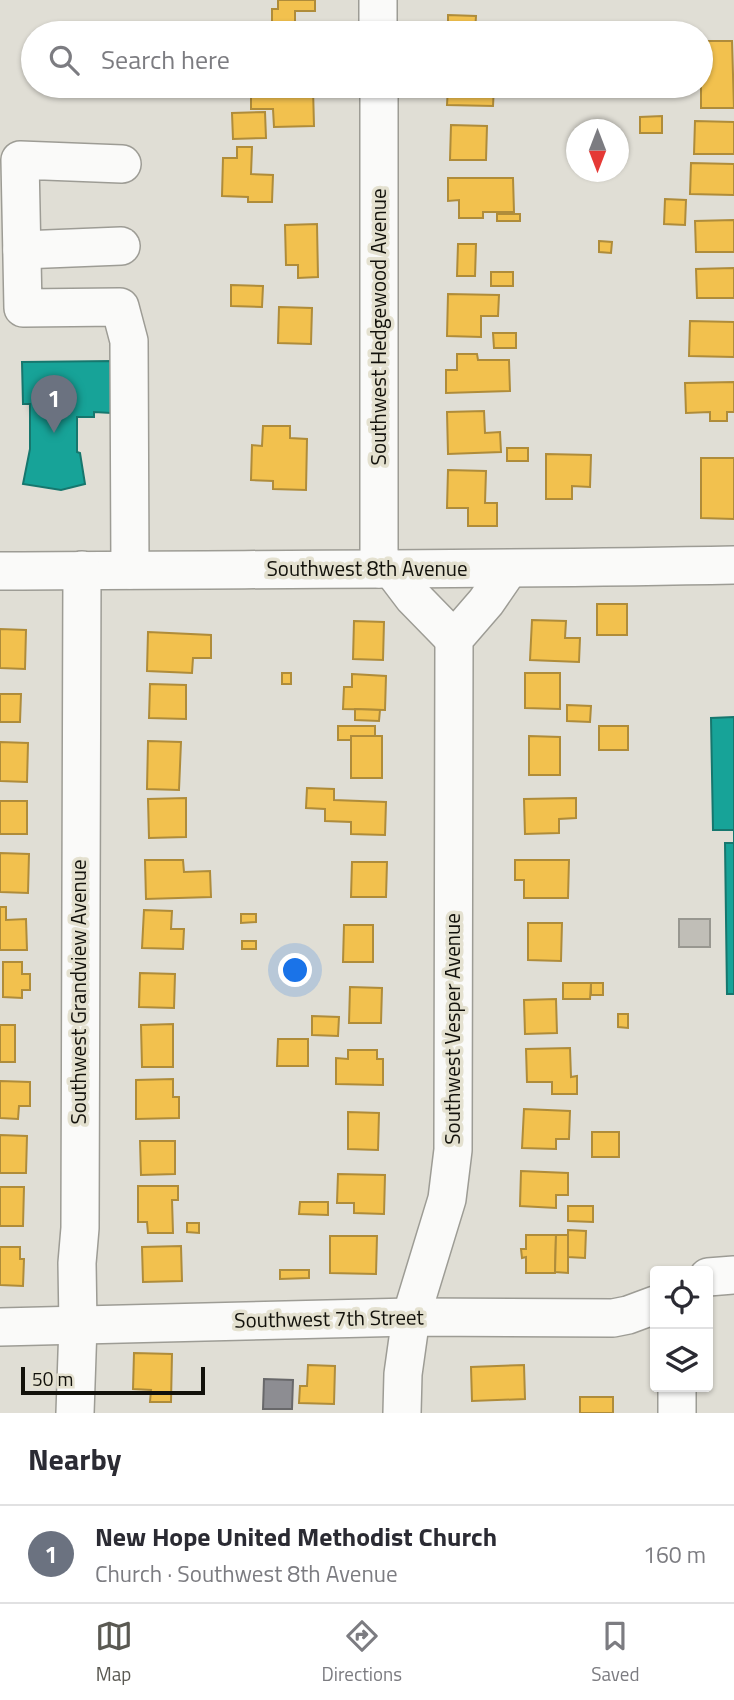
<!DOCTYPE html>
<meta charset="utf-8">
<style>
body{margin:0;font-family:"Titillium Web",sans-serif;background:#f7f7f7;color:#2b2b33}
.controls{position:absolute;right:21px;bottom:21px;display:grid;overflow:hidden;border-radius:7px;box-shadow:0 2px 5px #0004}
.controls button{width:63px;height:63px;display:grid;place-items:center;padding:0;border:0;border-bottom:2px solid #e1e1e2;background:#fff;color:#2b2b33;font:35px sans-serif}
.compass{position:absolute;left:566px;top:119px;width:63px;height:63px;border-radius:50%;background:#fff;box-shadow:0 2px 5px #0004;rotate:180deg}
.scale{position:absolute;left:21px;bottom:18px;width:184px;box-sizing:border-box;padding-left:7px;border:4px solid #12110b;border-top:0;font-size:19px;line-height:24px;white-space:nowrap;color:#12110b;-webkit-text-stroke:5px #e4e1d0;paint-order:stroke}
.you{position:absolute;left:296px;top:971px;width:24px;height:24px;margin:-18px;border:5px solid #fff;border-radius:50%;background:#1a73e8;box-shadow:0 0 0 10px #1a73e833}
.badge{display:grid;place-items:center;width:46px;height:46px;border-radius:50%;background:#5a5952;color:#fff;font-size:23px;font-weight:700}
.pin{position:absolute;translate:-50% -58px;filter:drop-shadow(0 2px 4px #0008)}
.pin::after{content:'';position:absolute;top:37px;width:24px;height:21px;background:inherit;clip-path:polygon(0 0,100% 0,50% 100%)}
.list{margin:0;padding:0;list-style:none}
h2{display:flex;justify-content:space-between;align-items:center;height:91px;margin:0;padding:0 28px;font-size:30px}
h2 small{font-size:23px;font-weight:400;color:#7c7c81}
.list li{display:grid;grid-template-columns:46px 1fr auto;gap:21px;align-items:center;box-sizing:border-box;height:98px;padding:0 28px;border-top:2px solid #e1e1e2}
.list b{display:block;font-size:26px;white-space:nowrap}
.list p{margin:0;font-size:23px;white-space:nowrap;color:#7c7c81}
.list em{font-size:23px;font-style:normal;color:#7c7c81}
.icon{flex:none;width:38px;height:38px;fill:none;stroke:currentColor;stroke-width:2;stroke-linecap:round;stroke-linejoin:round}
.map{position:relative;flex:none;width:734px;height:1413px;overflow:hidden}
.search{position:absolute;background:#fff;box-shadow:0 2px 5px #0004;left:21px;right:21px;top:21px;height:77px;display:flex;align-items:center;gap:18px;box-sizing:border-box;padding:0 24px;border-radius:38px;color:#7c7c81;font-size:26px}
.sheet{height:189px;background:#fff}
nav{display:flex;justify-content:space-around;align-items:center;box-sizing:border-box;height:98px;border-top:2px solid #e1e1e2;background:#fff;font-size:19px;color:#7c7c81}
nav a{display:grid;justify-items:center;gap:4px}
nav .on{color:#5a5952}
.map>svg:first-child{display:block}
</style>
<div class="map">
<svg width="734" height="1413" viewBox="0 0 734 1413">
<rect width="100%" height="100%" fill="#e0ded5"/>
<g fill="#f2c14e" stroke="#af8c3a" stroke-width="2">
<polygon points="278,0 315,0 315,11 295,11 295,22 272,22 272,9 278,9"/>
<polygon points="448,15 476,16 475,33 448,33"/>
<polygon points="701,41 732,41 734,108 701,108"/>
<polygon points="448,86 494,86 493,106 447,105"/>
<polygon points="313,88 314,126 274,127 273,109 251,109 251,89"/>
<polygon points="265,112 266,138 233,139 232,113"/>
<polygon points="662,116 662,133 640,133 640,117"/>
<polygon points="695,121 734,122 734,154 694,154"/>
<polygon points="451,125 487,126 486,160 450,160"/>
<polygon points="237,147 252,147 251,174 273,175 272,202 248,202 248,197 222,196 223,158 237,158"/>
<polygon points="691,163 734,164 734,195 690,194"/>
<polygon points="448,178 513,178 514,212 483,212 483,218 459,218 459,200 448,201"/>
<polygon points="665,199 686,200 685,225 664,224"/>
<rect x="497" y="214" width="23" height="7"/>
<polygon points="734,220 734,252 696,252 695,221"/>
<polygon points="317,224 318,277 298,278 298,265 286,265 285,225"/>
<polygon points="599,241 612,242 611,253 599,252"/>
<polygon points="458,244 476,244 475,276 457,276"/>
<polygon points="734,268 734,298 697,298 696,269"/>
<rect x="491" y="272" width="22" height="14"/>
<polygon points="231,285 263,286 262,307 231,306"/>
<polygon points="448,294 499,295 498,316 481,316 481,337 447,336"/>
<polygon points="279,307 312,308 311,344 278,343"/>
<polygon points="690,321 734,322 734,357 689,356"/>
<polygon points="493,333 516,333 516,348 494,348"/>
<polygon points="457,354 477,354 478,360 509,360 510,391 446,393 446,370 457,370"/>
<polygon points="734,382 734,412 727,412 727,421 710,421 710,412 686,413 685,383"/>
<polygon points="484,411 485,433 500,432 501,452 448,454 447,412"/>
<polygon points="263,426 290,426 290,438 307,439 306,490 273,489 273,481 251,480 252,445 262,446"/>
<rect x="507" y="448" width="21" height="13"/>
<polygon points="546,454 591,455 590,487 572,486 572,499 546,499"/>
<polygon points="701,458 734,458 734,519 701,518"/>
<polygon points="448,470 486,471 485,503 497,503 497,526 468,526 468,508 447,508"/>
<rect x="597" y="604" width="30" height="31"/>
<polygon points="532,620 566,621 565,638 580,638 579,662 530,660"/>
<polygon points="354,621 384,622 383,660 353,659"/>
<polygon points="0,629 26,630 25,669 0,668"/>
<polygon points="148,632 211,635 211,658 193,658 192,673 147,671"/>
<rect x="282" y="673" width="9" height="11"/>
<polygon points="525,673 560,673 560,709 525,708"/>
<polygon points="352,674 386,676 385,710 343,709 344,687 352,687"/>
<polygon points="150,684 186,685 186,719 149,718"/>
<polygon points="0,694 21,694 20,722 0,722"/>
<polygon points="567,705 591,706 590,722 567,721"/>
<polygon points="355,709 380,710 379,721 355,720"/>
<polygon points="338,726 375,726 375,736 351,736 351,740 338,740"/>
<rect x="599" y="726" width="29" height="24"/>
<rect x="351" y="736" width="31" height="42"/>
<polygon points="529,736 560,737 560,775 529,775"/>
<polygon points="148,741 181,742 179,790 147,789"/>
<polygon points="0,742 28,743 27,782 0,781"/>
<polygon points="307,788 334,789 334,800 386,802 385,835 351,834 351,822 325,821 325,809 306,808"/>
<polygon points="186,798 186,837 149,838 148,799"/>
<polygon points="576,798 576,818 559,819 559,833 525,834 524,799"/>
<rect x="0" y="801" width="27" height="33"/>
<polygon points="0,853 29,854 28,893 0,892"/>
<polygon points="145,860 183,860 184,872 210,871 211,897 146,899"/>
<polygon points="515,860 569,860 568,898 524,898 524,880 515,880"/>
<polygon points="352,862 387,862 386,897 351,897"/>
<polygon points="0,907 6,907 6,920 26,919 27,950 0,950"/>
<polygon points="144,910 172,911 171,929 184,929 183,949 142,948"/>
<polygon points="241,914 256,914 256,922 241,923"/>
<polygon points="528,923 562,923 561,961 528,960"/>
<polygon points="344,925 373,925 373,962 343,962"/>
<rect x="242" y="941" width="14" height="8"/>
<polygon points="3,962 22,962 22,974 30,974 30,990 22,990 22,998 3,997"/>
<polygon points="140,973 175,974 174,1008 139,1007"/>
<polygon points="563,983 591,983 590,999 563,999"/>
<rect x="591" y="983" width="12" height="12"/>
<polygon points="350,987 382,988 381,1023 349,1023"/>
<polygon points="556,999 557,1033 525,1034 524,1000"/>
<polygon points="618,1014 628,1014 628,1028 618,1027"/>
<polygon points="312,1016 339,1017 338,1036 312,1035"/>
<polygon points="173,1024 173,1067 142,1067 141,1025"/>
<rect x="0" y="1025" width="15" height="37"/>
<polygon points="278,1039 308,1039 308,1066 277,1066"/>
<polygon points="570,1048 571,1077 577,1076 577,1094 552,1094 552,1082 527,1082 526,1049"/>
<polygon points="348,1050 377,1050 377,1059 383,1059 383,1085 336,1084 336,1058 348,1059"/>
<polygon points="173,1079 173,1097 179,1097 179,1118 136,1119 136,1080"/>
<polygon points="0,1081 30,1082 30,1106 19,1106 18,1119 0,1118"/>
<polygon points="524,1109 570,1111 569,1139 556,1139 556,1149 522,1148"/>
<polygon points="348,1112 379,1113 378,1150 348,1149"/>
<rect x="592" y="1132" width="27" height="25"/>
<polygon points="0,1135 27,1136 26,1173 0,1173"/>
<polygon points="140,1141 175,1141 175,1174 141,1175"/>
<polygon points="521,1171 568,1173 568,1195 556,1195 556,1208 520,1206"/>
<polygon points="338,1174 385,1175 384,1214 354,1213 354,1203 337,1203"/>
<polygon points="138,1186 178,1186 178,1200 172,1200 173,1233 148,1233 147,1222 138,1222"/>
<polygon points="0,1187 24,1187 23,1226 0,1226"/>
<polygon points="300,1202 328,1202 328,1215 299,1214"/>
<polygon points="568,1206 593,1206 593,1222 568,1221"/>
<polygon points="187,1223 199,1223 199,1233 187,1232"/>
<polygon points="568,1230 586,1231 585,1258 568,1257"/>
<polygon points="526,1235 556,1235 555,1273 526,1273 526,1257 522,1258 521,1249 526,1249"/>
<polygon points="556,1235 568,1235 568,1273 555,1272"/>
<polygon points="330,1236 377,1236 376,1274 330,1273"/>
<polygon points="181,1246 182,1281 143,1282 142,1247"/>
<polygon points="0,1247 20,1247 20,1259 24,1259 23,1286 0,1285"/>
<polygon points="280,1270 309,1270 309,1278 280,1279"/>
<polygon points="134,1353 172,1354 171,1402 150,1402 151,1390 133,1389"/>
<polygon points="308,1365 335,1366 334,1404 299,1403 300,1386 307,1386"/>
<polygon points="524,1365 525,1399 472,1401 471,1367"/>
<rect x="580" y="1397" width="33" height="16"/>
</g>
<g fill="#17a398" stroke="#16776e" stroke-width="2">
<polygon points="113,361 111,413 94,412 94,417 77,417 77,452 80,453 85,484 61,490 23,484 30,449 30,404 23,404 22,362"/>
<polygon points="734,717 734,994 727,994 725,843 734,843 734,830 713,830 711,718"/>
</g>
<polygon fill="#8d8d92" stroke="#68686a" stroke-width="2" points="264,1379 293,1380 292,1409 263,1409"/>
<rect fill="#c0beb7" stroke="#989790" stroke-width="2" x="679" y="919" width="31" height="28"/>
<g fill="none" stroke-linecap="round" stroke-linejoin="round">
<defs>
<g id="minor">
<polyline points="378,0 378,33"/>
<polyline points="379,86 379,569"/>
<polyline points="122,164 20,160 23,308 120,307 129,341 130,570"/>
<polyline points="22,250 121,246"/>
<polyline points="391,568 413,597 454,639"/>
<path d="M 0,571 C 245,569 489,570 734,565"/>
<polyline points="708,1277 734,1275"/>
<polyline points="0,1327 411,1317 613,1318 628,1315 655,1305"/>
<polyline points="677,1387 677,1413"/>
<polyline points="75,1413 78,1325 77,1263 80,1228 82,570"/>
<polyline points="402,1413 403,1374 411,1317 447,1199 453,1150 454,639 486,602 508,570"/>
</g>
</defs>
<use href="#minor" stroke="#9d9c95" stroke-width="40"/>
<use href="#minor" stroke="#fafaf9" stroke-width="37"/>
</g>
<g text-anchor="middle" stroke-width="7" stroke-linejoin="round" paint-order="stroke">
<g font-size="21" fill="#12110b" stroke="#e4e1d0">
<text transform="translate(379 327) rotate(-90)" y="7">Southwest Hedgewood Avenue</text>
<text x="367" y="576">Southwest 8th Avenue</text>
<text transform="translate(79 992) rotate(-90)" y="7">Southwest Grandview Avenue</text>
<text transform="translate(453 1029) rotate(-90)" y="7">Southwest Vesper Avenue</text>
<text transform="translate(329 1319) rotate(-1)" y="7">Southwest 7th Street</text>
</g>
</g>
</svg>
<div class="controls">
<button><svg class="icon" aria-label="locate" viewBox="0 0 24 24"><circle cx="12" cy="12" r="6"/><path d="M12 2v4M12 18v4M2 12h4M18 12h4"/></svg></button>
<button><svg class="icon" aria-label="layers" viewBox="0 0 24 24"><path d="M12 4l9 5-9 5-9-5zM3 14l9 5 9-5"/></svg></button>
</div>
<svg class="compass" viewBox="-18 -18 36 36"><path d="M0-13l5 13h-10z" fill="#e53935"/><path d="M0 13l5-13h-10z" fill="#7c7c81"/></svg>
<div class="scale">50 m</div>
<div class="you"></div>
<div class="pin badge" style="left:54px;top:433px;background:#6b7280">1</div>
<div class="search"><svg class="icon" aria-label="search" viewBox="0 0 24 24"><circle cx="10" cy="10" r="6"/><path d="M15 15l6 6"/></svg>Search here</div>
</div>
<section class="sheet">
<h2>Nearby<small></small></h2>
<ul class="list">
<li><span class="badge" style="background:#6b7280">1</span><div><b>New Hope United Methodist Church</b><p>Church · Southwest 8th Avenue</p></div><em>160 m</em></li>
</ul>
</section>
<nav>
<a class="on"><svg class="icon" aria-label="map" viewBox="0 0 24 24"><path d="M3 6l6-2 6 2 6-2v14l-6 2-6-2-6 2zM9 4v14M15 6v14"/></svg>Map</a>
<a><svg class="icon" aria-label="directions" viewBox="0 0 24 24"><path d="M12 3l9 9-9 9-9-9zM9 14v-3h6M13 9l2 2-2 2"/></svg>Directions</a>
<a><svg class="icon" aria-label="saved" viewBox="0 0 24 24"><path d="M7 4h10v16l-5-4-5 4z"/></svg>Saved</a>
</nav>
